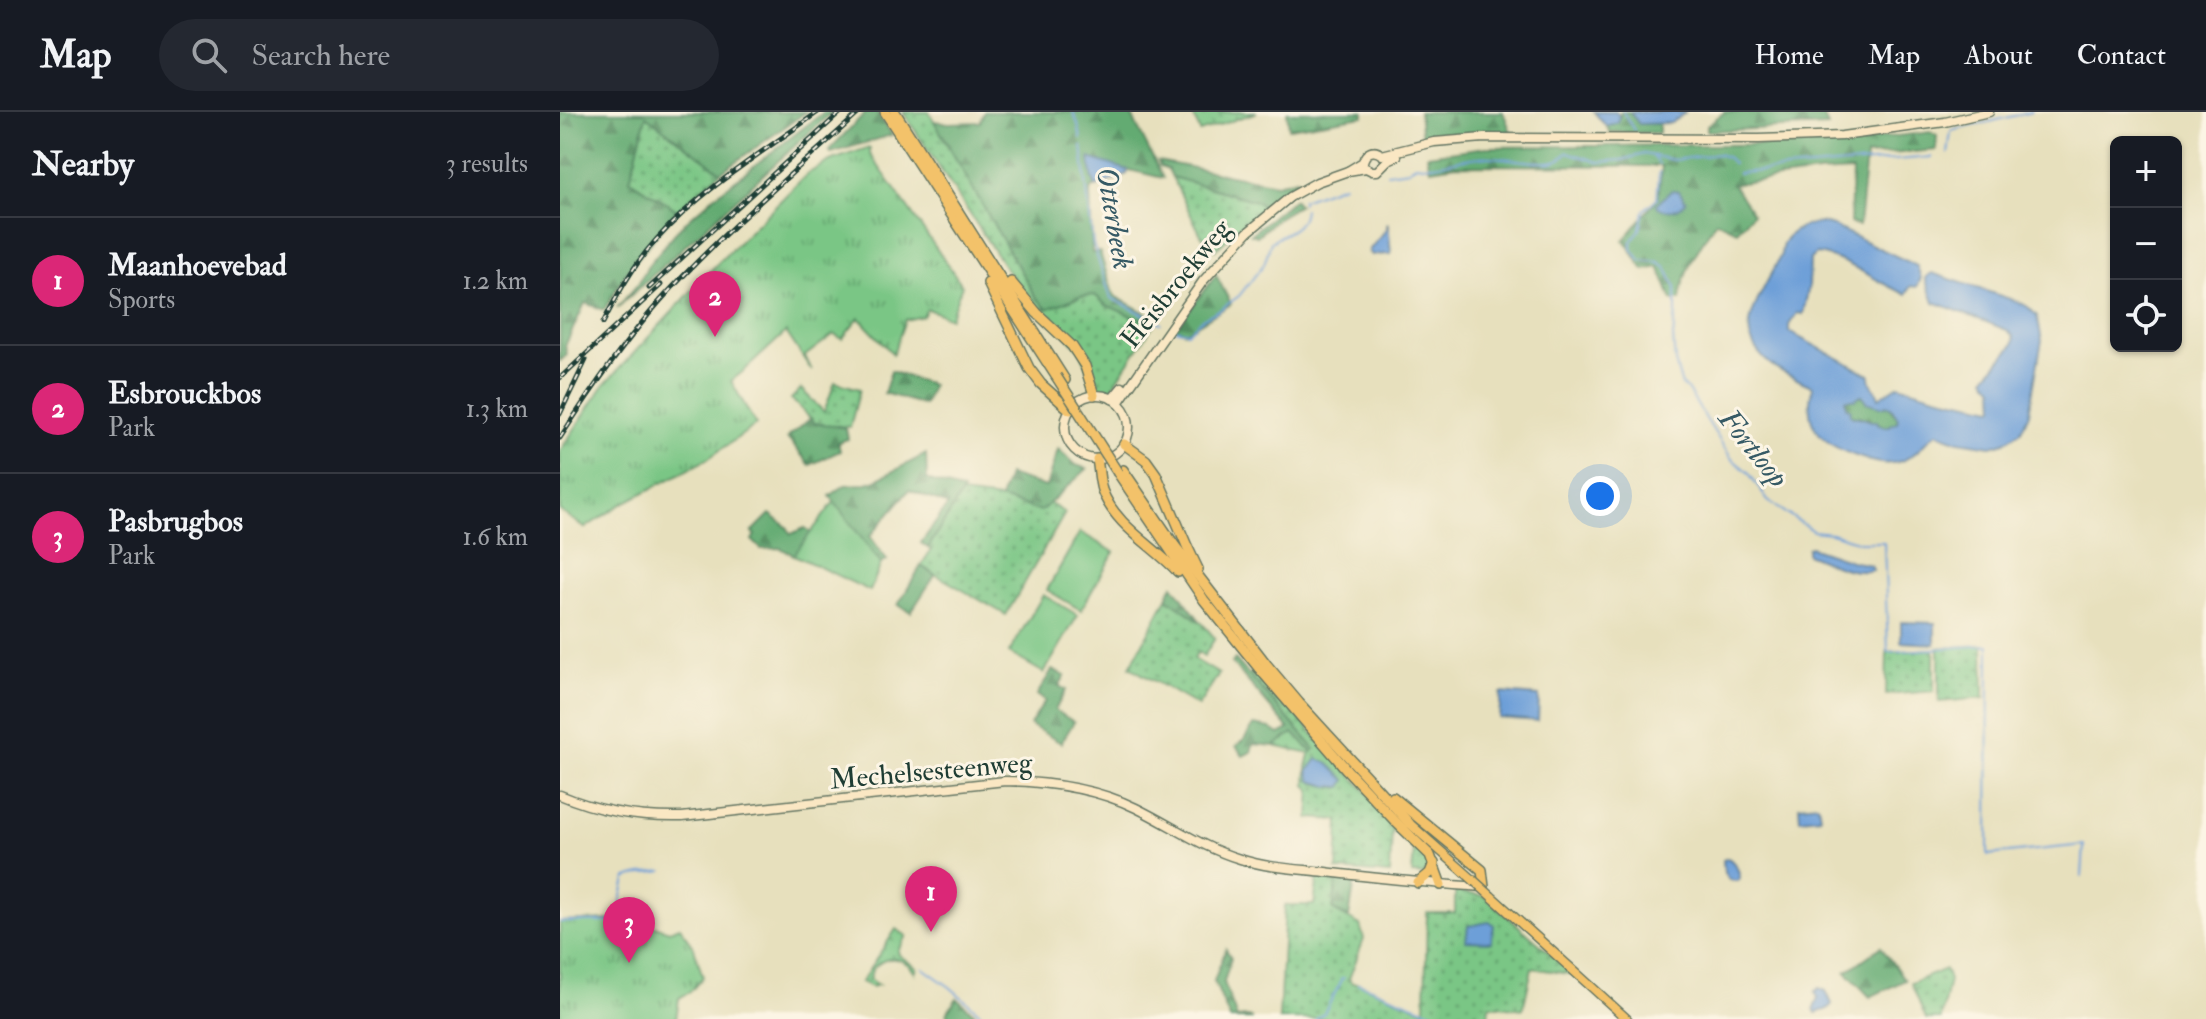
<!DOCTYPE html>
<meta charset="utf-8">
<style>
body{margin:0;font-family:"IM FELL Double Pica",serif;background:#242831;color:#f1f3f6}
.controls{position:absolute;right:24px;top:24px;display:grid;overflow:hidden;border-radius:12px;box-shadow:0 2px 6px #0004}
.controls button{width:72px;height:72px;display:grid;place-items:center;padding:0;border:0;border-bottom:2px solid #363941;background:#171b24;color:#f1f3f6;font:40px sans-serif}
.you{position:absolute;left:1040px;top:384px;width:28px;height:28px;margin:-20px;border:6px solid #fff;border-radius:50%;background:#1a73e8;box-shadow:0 0 0 12px #1a73e833}
.badge{display:grid;place-items:center;width:52px;height:52px;border-radius:50%;background:#db2777;color:#fff;font-size:26px;font-weight:700}
.pin{position:absolute;translate:-50% -66px;filter:drop-shadow(0 2px 4px #0008)}
.pin::after{content:'';position:absolute;top:42px;width:28px;height:24px;background:inherit;clip-path:polygon(0 0,100% 0,50% 100%)}
.list{margin:0;padding:0;list-style:none}
h2{display:flex;justify-content:space-between;align-items:center;height:104px;margin:0;padding:0 32px;font-size:34px}
h2 small{font-size:26px;font-weight:400;color:#9ea1a6}
.list li{display:grid;grid-template-columns:52px 1fr auto;gap:24px;align-items:center;box-sizing:border-box;height:128px;padding:0 32px;border-top:2px solid #363941}
.list b{display:block;font-size:30px;white-space:nowrap}
.list p{margin:0;font-size:26px;white-space:nowrap;color:#9ea1a6}
.list em{font-size:26px;font-style:normal;color:#9ea1a6}
.icon{flex:none;width:44px;height:44px;fill:none;stroke:currentColor;stroke-width:2;stroke-linecap:round;stroke-linejoin:round}
.map{position:relative;flex:none;width:1646px;height:907px;overflow:hidden}
header{display:flex;align-items:center;gap:48px;box-sizing:border-box;height:112px;padding:0 40px;background:#171b24;border-bottom:2px solid #363941}
header strong{font-size:38px}
nav{display:flex;gap:44px;margin-inline-start:auto;font-size:28px}
.search{width:560px;height:72px;background:#242831;display:flex;align-items:center;gap:20px;box-sizing:border-box;padding:0 28px;border-radius:44px;color:#9ea1a6;font-size:30px}
main{display:flex}
aside{flex:1;background:#171b24}
.map>svg:first-child{display:block}
</style>
<header>
<strong>Map</strong>
<div class="search"><svg class="icon" aria-label="search" viewBox="0 0 24 24"><circle cx="10" cy="10" r="6"/><path d="M15 15l6 6"/></svg>Search here</div>
<nav><a>Home</a><a>Map</a><a>About</a><a>Contact</a></nav>
</header>
<main>
<aside>
<h2>Nearby<small>3 results</small></h2>
<ul class="list">
<li><span class="badge">1</span><div><b>Maanhoevebad</b><p>Sports</p></div><em>1.2 km</em></li>
<li><span class="badge">2</span><div><b>Esbrouckbos</b><p>Park</p></div><em>1.3 km</em></li>
<li><span class="badge">3</span><div><b>Pasbrugbos</b><p>Park</p></div><em>1.6 km</em></li>
</ul>
</aside>
<div class="map">
<svg width="1646" height="907" viewBox="0 0 1646 907">
<defs>
<pattern id="grass-dots" width="8" height="8" patternUnits="userSpaceOnUse" patternTransform="scale(2)"><rect width="8" height="8" fill="#7ac685"/><path d="M2 2h.1M6 6h.1" fill="none" stroke="#63a26e" stroke-width="1.8" stroke-linecap="round"/></pattern>
<pattern id="forest-firs" width="22" height="20" patternUnits="userSpaceOnUse" patternTransform="scale(2)"><rect width="22" height="20" fill="#63ab72"/><path d="M5 1l3.5 6h-7zM16 11l3.5 6h-7z" fill="#518c5e"/></pattern>
<pattern id="park-tufts" width="24" height="20" patternUnits="userSpaceOnUse" patternTransform="scale(2)"><rect width="24" height="20" fill="#7ac685"/><path d="M3 7l-1-3M5 7V3M7 7l1-3M15 17l-1-3M17 17v-4M19 17l1-3" fill="none" stroke="#63a26e"/></pattern>
</defs>
<rect width="100%" height="100%" fill="#fcf5e5"/>
<filter id="ink" filterUnits="userSpaceOnUse"><feTurbulence type="fractalNoise" baseFrequency=".0125" numOctaves="2"/><feDisplacementMap in="SourceGraphic" scale="16" xChannelSelector="R" yChannelSelector="G"/><feConvolveMatrix kernelMatrix="1 2 1 2 8 2 1 2 1" color-interpolation-filters="sRGB"/></filter>
<filter id="wash" filterUnits="userSpaceOnUse"><feTurbulence type="fractalNoise" baseFrequency=".006" numOctaves="4" result="noise"/><feDisplacementMap in="SourceGraphic" scale="32" xChannelSelector="R" yChannelSelector="G"/><feGaussianBlur stdDeviation="1.8" result="paint"/><feColorMatrix in="noise" values="0 0 0 0 0 0 0 0 0 0 0 0 0 0 0 0 0 1.4 0 .05"/><feComposite in="paint" operator="in"/></filter>
<g filter="url(#wash)">
<rect width="100%" height="100%" fill="#e7e0bd"/>
<g fill="url(#grass-dots)" stroke="#4c825c" stroke-width="2" fill-rule="evenodd">
<polygon points="343,0 369,0 475,184 535,183 546,193 593,213 550,279 535,273 520,238 508,224 471,189 448,160"/>
<polygon points="632,0 697,0 640,20"/>
<polygon points="86,4 161,60 117,98 70,68"/>
<polygon points="612,65 696,89 703,95 655,138 641,123"/>
<polygon points="275,270 300,277 290,315 255,311 231,287 241,277 264,300"/>
<polygon points="401,382 440,387 481,398 489,391 505,401 446,503 361,454 371,438 368,436"/>
<polygon points="607,486 641,510 655,526 644,544 638,540 634,547 659,562 638,594 570,555"/>
<polygon points="1423,533 1424,586 1379,590 1379,536"/>
<polygon points="1374,537 1374,579 1326,583 1327,540"/>
<path d="M 695,558 L 871,750 L 864,763 L 852,762 L 854,738 L 832,717 L 830,762 L 777,758 L 779,708 L 749,706 L 751,678 L 746,673 L 747,655 L 750,642 L 714,634 L 733,621 L 752,640 L 755,637 L 689,563 ZM 766,650 L 785,668 L 779,676 L 755,671 Z"/>
<polygon points="758,764 777,767 773,798 800,813 804,827 789,867 792,871 798,871 865,898 867,801 895,801 895,780 924,784 1015,863 972,856 963,897 929,893 928,907 858,907 849,903 846,907 719,907 725,793 754,793"/>
<path d="M 336,817 L 347,824 L 338,839 L 339,843 L 357,856 L 355,861 C 334,827 294,864 318,873 L 311,875 L 301,870 Z"/>
<polygon points="1385,857 1389,868 1381,907 1366,907 1351,871"/>
</g>
<g fill="url(#forest-firs)" stroke="#417453" stroke-width="2">
<polygon points="0,0 246,0 161,60 86,4 70,68 117,98 67,159 44,198 25,191 5,234 7,243 0,249"/>
<polygon points="264,0 272,0 57,196 78,172 89,152 121,114 156,83"/>
<polygon points="306,0 317,0 332,23 271,41 269,38"/>
<polygon points="424,0 570,0 603,66 535,50 536,73 530,78 532,141 540,140 552,179 556,185 597,207 593,213 546,193 535,183 521,184 487,197 475,184 374,9 389,11 420,10"/>
<polygon points="727,0 804,0 804,4 729,16"/>
<polygon points="859,0 943,0 951,20 862,26"/>
<polygon points="1061,0 1070,0 1079,12 1099,12 1099,21 1050,20 1046,14 1058,10"/>
<polygon points="1165,0 1261,0 1268,14 1147,19 1147,13"/>
<path d="M 1371,20 L 1377,24 L 1376,38 L 1306,44 L 1299,114 L 1290,111 L 1292,59 L 1258,61 L 1173,72 L 1193,102 L 1177,119 L 1156,109 C 1141,132 1122,160 1120,188 L 1112,188 L 1099,155 L 1084,158 L 1064,128 L 1098,86 L 1102,54 L 896,53 L 870,57 L 867,43 L 926,35 L 1268,32 Z"/>
<polygon points="598,49 716,72 736,67 741,72 703,95 696,89 612,65 608,57 600,54"/>
<polygon points="734,87 739,93 719,105 697,124 691,122"/>
<polygon points="656,163 671,192 625,220 616,216"/>
<polygon points="331,259 372,273 364,293 324,281"/>
<polygon points="1300,283 1305,286 1306,290 1322,295 1326,293 1331,295 1331,298 1338,306 1337,310 1327,315 1299,304 1293,305 1286,296 1285,287 1295,287"/>
<polygon points="251,306 255,311 286,316 288,327 278,330 280,339 250,353 227,326"/>
<polygon points="498,337 516,353 527,357 481,399 440,387 448,363 486,375"/>
<polygon points="366,342 367,368 403,379 368,436 361,431 388,393 349,378 310,424 327,448 321,452 270,384 285,373 304,372 316,368"/>
<polygon points="210,402 227,415 231,422 245,416 251,420 234,443 220,436 201,437 192,428 195,423 192,420"/>
<polygon points="361,454 375,463 351,500 338,493"/>
<polygon points="613,473 641,510 607,486"/>
<polygon points="675,547 755,637 752,640 733,621 714,634 693,632 691,640 683,644 676,634 683,629 694,613 710,616 719,622 729,617 672,551"/>
<polygon points="492,558 505,564 499,574 506,578 495,598 514,610 501,631 470,613 485,589 477,583"/>
<polygon points="777,767 795,769 789,805 773,798"/>
<polygon points="1321,835 1345,868 1310,885 1286,860"/>
<polygon points="666,837 671,846 664,870 677,906 688,905 692,907 670,907 654,869"/>
<polygon points="397,886 420,907 391,907 386,902"/>
</g>
<g fill="url(#park-tufts)" stroke="#4c825c" stroke-width="2">
<polygon points="307,36 310,37 310,42 402,173 390,206 367,197 363,204 345,208 333,242 299,206 282,227 274,222 245,244 252,259 226,220 185,258 171,269 196,313 146,348 60,393 25,416 0,399 0,339 44,273 155,154 247,62 270,49"/>
<polygon points="75,807 109,819 120,815 134,836 143,865 130,880 119,886 116,907 0,907 0,810"/>
</g>
<g fill="#7ac685" stroke="#4c825c" stroke-width="2">
<polygon points="274,390 321,452 310,479 234,443"/>
<polygon points="520,420 554,440 521,498 487,478"/>
<polygon points="483,483 518,503 484,561 449,541"/>
</g>
<g fill="#6d9fd8" stroke="#466e86" stroke-width="2" fill-rule="evenodd">
<polygon points="1034,0 1056,0 1059,4 1058,10 1046,14"/>
<polygon points="1070,0 1125,0 1125,1 1111,11 1079,12"/>
<polygon points="529,46 568,58 567,62 536,75 533,68"/>
<path d="M 1112,78 L 1119,79 L 1126,90 C 1118,99 1108,101 1098,95 L 1097,92 Z"/>
<polygon points="828,111 831,142 812,143 809,140 810,137 825,119"/>
<path d="M 1261,111 L 1273,114 L 1357,154 L 1361,166 L 1357,175 L 1351,174 L 1346,182 C 1317,171 1286,145 1256,142 L 1250,147 L 1249,174 L 1243,202 L 1237,201 L 1229,213 L 1229,220 L 1310,263 C 1309,273 1317,277 1319,286 L 1339,273 L 1376,284 L 1433,296 L 1435,295 L 1434,276 L 1425,266 L 1452,234 C 1456,226 1453,223 1447,218 L 1374,190 L 1366,169 L 1366,165 L 1372,161 L 1459,190 L 1468,195 L 1477,204 L 1482,228 L 1469,301 L 1461,319 L 1445,330 L 1431,334 L 1399,329 L 1377,321 C 1363,330 1357,345 1338,350 C 1323,354 1310,349 1296,344 C 1262,332 1241,313 1253,275 C 1230,263 1201,254 1191,227 C 1182,205 1213,163 1221,142 C 1222,138 1222,133 1224,130 C 1231,117 1248,112 1261,111 ZM 1301,283 L 1305,286 L 1306,290 L 1323,295 L 1326,293 L 1331,295 L 1338,306 L 1337,310 L 1327,315 L 1319,313 L 1317,309 C 1309,311 1302,303 1293,305 L 1290,303 L 1291,298 L 1286,295 L 1285,287 L 1295,287 Z"/>
<path d="M 1250,435 L 1291,449 L 1311,453 L 1313,458 C 1293,464 1265,449 1247,442 L 1247,436 Z"/>
<polygon points="1341,510 1375,511 1375,532 1341,530"/>
<polygon points="941,581 979,584 978,609 939,606"/>
<polygon points="757,647 766,650 786,668 782,675 768,674 751,669 748,659"/>
<polygon points="1258,692 1260,705 1240,707 1239,694"/>
<path d="M 1167,746 C 1173,747 1180,760 1180,766 L 1177,769 L 1169,768 L 1164,761 L 1163,748 Z"/>
<polygon points="929,810 934,813 931,830 906,829 908,814"/>
<polygon points="1259,876 1266,879 1272,892 1268,897 1256,901 1254,897 1258,885 1255,880"/>
</g>
<g fill="none" stroke-linecap="round" stroke-linejoin="round">
<g stroke="#6d9fd8" stroke-width="2">
<polyline points="513,0 518,12 521,26"/>
<polyline points="1063,0 1074,18"/>
<polyline points="522,34 533,132 551,186 593,207"/>
<polyline points="1388,42 1391,19 1471,0"/>
<polyline points="1093,44 1099,52"/>
<polyline points="1099,60 1097,86 1084,98 1080,117 1072,129 1072,137 1080,148 1099,150 1106,155 1116,176 1116,200 1113,225 1115,250 1122,274 1127,277 1171,346 1189,361 1208,389 1253,419 1271,421 1300,430 1324,430 1328,540 1429,533 1428,743 1524,733 1522,764"/>
<path d="M 827,61 L 849,58 L 856,52 C 878,56 899,46 920,45 C 940,43 983,55 998,48 C 1002,47 1004,43 1008,40 L 1038,50 L 1062,48 L 1084,42 L 1114,48 L 1158,42 L 1168,46 L 1173,52"/>
<polyline points="1178,61 1372,45"/>
<polyline points="742,91 742,88 783,73"/>
<polyline points="597,209 601,211"/>
<path d="M 614,217 L 628,220 L 642,207 L 661,197 L 679,184 L 704,152 L 711,130 C 725,119 742,119 744,97"/>
<path d="M 0,810 L 61,810 L 61,789 L 66,767 C 71,763 94,760 103,759"/>
<polyline points="363,856 390,875 427,907"/>
<polyline points="798,871 890,907"/>
<polyline points="756,907 764,901 780,872 781,867 784,866"/>
</g>
</g>
</g>
<g filter="url(#ink)">
<g fill="none" stroke-linecap="round" stroke-linejoin="round">
<defs>
<g id="secondary">
<path d="M 788,59 L 803,50 C 805,40 814,36 822,43 L 874,30 L 924,26 L 1199,27 L 1282,24 L 1385,10 L 1429,0"/>
<circle cx="537" cy="315" r="32"/>
<polyline points="552,287 562,275"/>
<polyline points="558,291 643,169 688,120 730,85 757,70 788,59 806,56 812,59 817,59 828,48 837,44"/>
<path d="M 0,683 C 40,700 79,706 122,705 L 445,669 C 490,670 535,676 576,696 C 611,713 643,736 680,747 C 708,756 737,757 765,760 C 818,766 870,772 924,775"/>
</g>
<g id="primary">
<polyline points="849,711 911,766"/>
<polyline points="931,784 1067,907"/>
</g>
<g id="trunk">
<polyline points="325,0 496,264"/>
<polyline points="335,0 505,268"/>
<polyline points="451,170 477,201 512,234 525,254 534,283"/>
<polyline points="428,171 469,256 481,272 510,298"/>
<polyline points="564,332 586,348 596,362 627,434 638,457"/>
<path d="M 537,347 C 539,357 539,368 542,378 C 555,414 594,434 618,460"/>
<polyline points="563,358 615,434 707,553 739,591 849,711"/>
<polyline points="558,361 644,488 698,555 787,658 836,710 870,743 881,773"/>
<polyline points="833,685 922,758 924,775"/>
<polyline points="858,771 870,761 874,751"/>
</g>
</defs>
<use href="#secondary" stroke="#657664" stroke-width="11"/>
<use href="#primary" stroke="#657664" stroke-width="11"/>
<use href="#trunk" stroke="#657664" stroke-width="12"/>
<use href="#secondary" stroke="#fae7c3" stroke-width="8"/>
<use href="#primary" stroke="#f3c26a" stroke-width="8"/>
<use href="#trunk" stroke="#f3c26a" stroke-width="9"/>
<defs>
<g id="rail">
<polyline points="89,176 281,0"/>
<path d="M 43,211 C 58,181 74,152 97,127 C 142,77 203,40 258,0"/>
<polyline points="0,266 101,173"/>
<polyline points="0,302 26,248"/>
<path d="M 0,326 C 31,278 63,231 101,188 C 162,120 233,61 300,0"/>
</g>
</defs>
<use href="#rail" stroke="#1f3d34" stroke-width="5"/>
<use href="#rail" stroke="#fcf5e5" stroke-width="2" stroke-dasharray="6" stroke-linecap="butt"/>
<defs>
<polyline id="primary-bridge" points="911,766 931,784"/>
<polyline id="trunk-bridge" points="496,264 558,361"/>
</defs>
<use href="#primary-bridge" stroke="#657664" stroke-width="11" stroke-linecap="butt"/>
<use href="#trunk-bridge" stroke="#657664" stroke-width="12" stroke-linecap="butt"/>
<use href="#primary-bridge" stroke="#f3c26a" stroke-width="8"/>
<use href="#trunk-bridge" stroke="#f3c26a" stroke-width="9"/>
</g>
</g>
<g text-anchor="middle" stroke-width="6" stroke-linejoin="round" paint-order="stroke">
<g font-size="28" fill="#1f3d34" stroke="#fcf5e5">
<text transform="translate(615 171) rotate(-51)" y="10">Heisbroekweg</text>
<text transform="translate(371 658) rotate(-5)" y="10">Mechelsesteenweg</text>
</g>
<g font-size="30" font-style="italic" fill="#365a65" stroke="#fcf5e5">
<text transform="translate(555 106) rotate(80)" y="10">Otterbeek</text>
<text transform="translate(1194 336) rotate(51)" y="10">Fortloop</text>
</g>
</g>
</svg>
<div class="controls">
<button>+</button>
<button>−</button>
<button><svg class="icon" aria-label="locate" viewBox="0 0 24 24"><circle cx="12" cy="12" r="6"/><path d="M12 2v4M12 18v4M2 12h4M18 12h4"/></svg></button>
</div>
<div class="you"></div>
<div class="pin badge" style="left:371px;top:820px">1</div>
<div class="pin badge" style="left:155px;top:225px">2</div>
<div class="pin badge" style="left:69px;top:851px">3</div>
</div>
</main>
